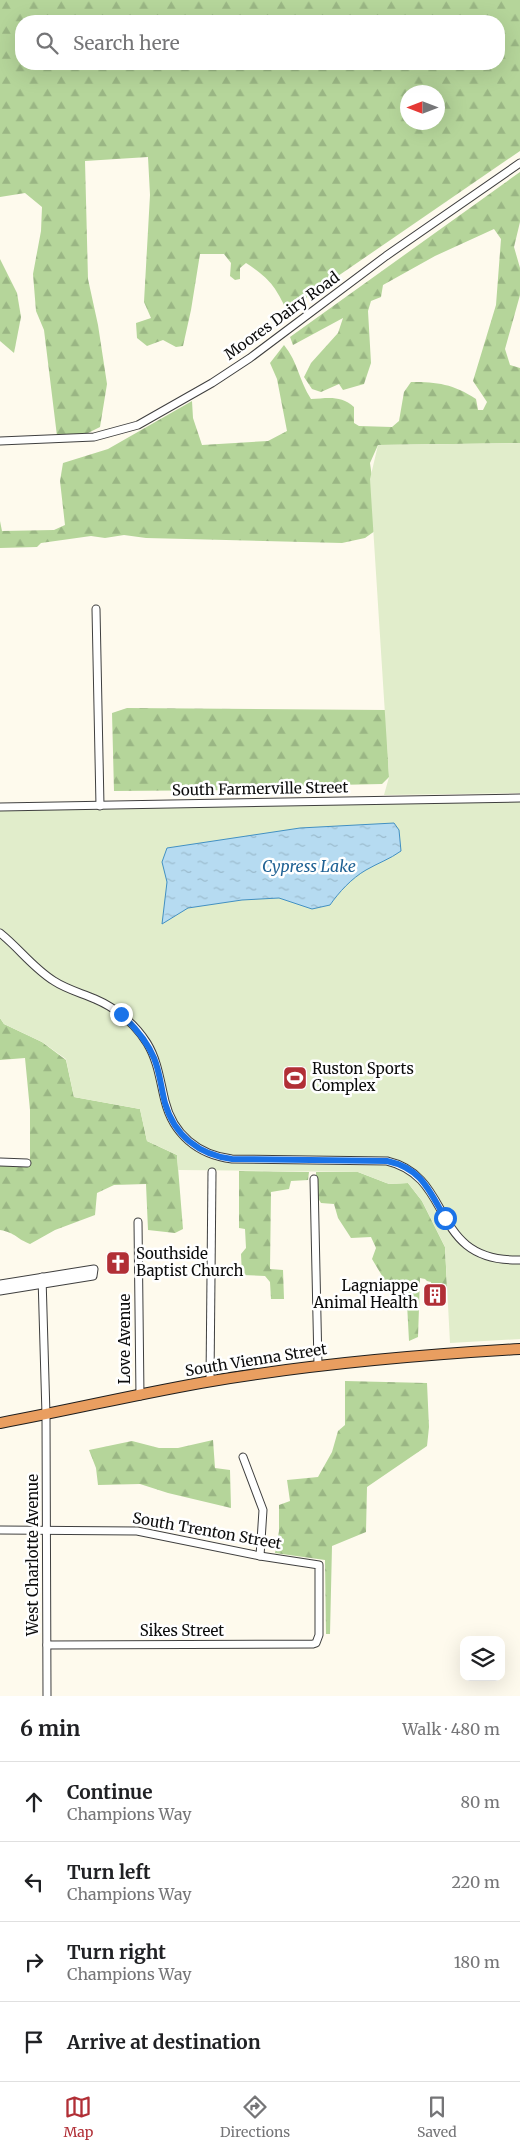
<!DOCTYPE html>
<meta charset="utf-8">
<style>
body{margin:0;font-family:Merriweather,serif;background:#f6f6f6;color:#202124}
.controls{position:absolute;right:15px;bottom:15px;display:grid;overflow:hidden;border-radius:10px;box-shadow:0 5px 20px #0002}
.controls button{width:45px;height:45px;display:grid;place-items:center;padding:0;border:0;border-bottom:1px solid #e0e0e0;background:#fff;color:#202124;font:25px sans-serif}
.compass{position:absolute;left:400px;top:85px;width:45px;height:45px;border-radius:50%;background:#fff;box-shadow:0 5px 20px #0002;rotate:270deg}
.stop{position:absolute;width:15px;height:15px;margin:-11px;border:4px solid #1a73e8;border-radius:50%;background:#fff}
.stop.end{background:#1a73e8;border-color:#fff;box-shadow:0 1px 5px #0008}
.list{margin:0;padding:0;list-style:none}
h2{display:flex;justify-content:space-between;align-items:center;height:65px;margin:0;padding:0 20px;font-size:21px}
h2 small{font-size:16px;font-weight:400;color:#757577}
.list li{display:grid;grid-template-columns:32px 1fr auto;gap:15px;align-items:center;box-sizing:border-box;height:80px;padding:0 20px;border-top:1px solid #e0e0e0}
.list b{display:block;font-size:19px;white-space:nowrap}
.list p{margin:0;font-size:16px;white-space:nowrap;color:#757577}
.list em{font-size:16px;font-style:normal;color:#757577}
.icon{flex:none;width:28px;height:28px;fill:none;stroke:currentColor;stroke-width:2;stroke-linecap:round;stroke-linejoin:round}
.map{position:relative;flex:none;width:520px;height:1696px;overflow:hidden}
.search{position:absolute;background:#fff;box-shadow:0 5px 20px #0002;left:15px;right:15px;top:15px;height:55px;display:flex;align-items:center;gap:12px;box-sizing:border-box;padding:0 18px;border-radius:20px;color:#757577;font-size:19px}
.sheet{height:385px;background:#fff}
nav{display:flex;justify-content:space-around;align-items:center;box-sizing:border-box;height:70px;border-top:1px solid #e0e0e0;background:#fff;font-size:14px;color:#757577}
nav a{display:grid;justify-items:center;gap:2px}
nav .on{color:#b12f36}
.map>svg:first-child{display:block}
</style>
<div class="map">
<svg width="520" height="1696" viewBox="0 0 520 1696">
<defs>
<pattern id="forest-firs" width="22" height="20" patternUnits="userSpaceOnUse" patternTransform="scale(1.25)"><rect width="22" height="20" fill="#b5d59a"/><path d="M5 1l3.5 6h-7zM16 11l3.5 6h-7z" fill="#9ab684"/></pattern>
<pattern id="water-ripples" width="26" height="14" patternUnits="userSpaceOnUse" patternTransform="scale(1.25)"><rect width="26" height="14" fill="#b6dbf1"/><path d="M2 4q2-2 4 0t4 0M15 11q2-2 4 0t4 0" fill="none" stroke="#9bbbcd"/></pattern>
</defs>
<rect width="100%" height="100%" fill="#fefaed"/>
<g fill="url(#forest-firs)" fill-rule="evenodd">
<path d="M 0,0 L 520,0 L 520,151 L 287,311 C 275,286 270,279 246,263 L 240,268 L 240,279 L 235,280 L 230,276 L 231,263 L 224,254 L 200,254 L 191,310 L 183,346 L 176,347 L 163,340 L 147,346 L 137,338 L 136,323 L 151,318 L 144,302 L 150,195 L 148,157 L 85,161 L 88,279 L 98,325 L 107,384 L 100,427 L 82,436 L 57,436 L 44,330 L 36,311 L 33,274 L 41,231 L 42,207 L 25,193 L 0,197 ZM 21,21 L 499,21 L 499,64 L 21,64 ZM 408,92 L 438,92 L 438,122 L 408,122 Z"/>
<path d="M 520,172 L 520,222 L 514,247 L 520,268 L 520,295 L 505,349 L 510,365 L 520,368 L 520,443 L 378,445 L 370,463 L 379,528 L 365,538 L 342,543 L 146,538 L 124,535 L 105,538 L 91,536 L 41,543 L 37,547 L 0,548 L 0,521 L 2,531 L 54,530 L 65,525 L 60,481 L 63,463 L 108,449 L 192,401 L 193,418 L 202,445 L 268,441 L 287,431 L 277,379 L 270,363 L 284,345 C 298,362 299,381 311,399 C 328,398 341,395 354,407 L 354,423 L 359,426 L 392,427 L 399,421 L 404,392 L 411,382 C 438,382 453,384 476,399 L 478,410 L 483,410 L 487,402 L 473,381 L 496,305 L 501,239 L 494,229 L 435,256 L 383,285 L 381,297 L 371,301 L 368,311 L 371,363 L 364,384 L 343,390 L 339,384 L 321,392 L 312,389 L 304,377 L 311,363 L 338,333 L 343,318 L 293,345 L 290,337 Z"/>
<polygon points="0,259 17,293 21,317 14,353 0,341"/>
<polygon points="127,708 386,710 389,777 382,784 244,787 243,790 114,791 112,713"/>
<path d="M 0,1018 L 4,1024 L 42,1042 L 66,1060 L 74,1097 L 140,1109 L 147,1141 L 177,1155 L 183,1229 L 175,1233 L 148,1230 L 146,1184 L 114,1185 L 97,1193 L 95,1215 L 55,1230 L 30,1244 C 17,1239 16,1233 0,1230 L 0,1166 L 30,1166 L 30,1110 L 25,1058 L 0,1060 Z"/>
<polygon points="239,1171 309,1172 308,1180 291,1181 289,1189 271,1192 270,1269 283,1270 284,1299 271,1299 270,1282 265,1276 242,1275 241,1254 246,1248 245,1229 239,1228"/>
<polygon points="316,1172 358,1172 389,1184 408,1183 422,1201 445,1247 447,1287 432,1289 431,1282 427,1281 425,1279 420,1278 418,1337 409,1341 406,1285 387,1284 372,1259 376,1248 371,1237 351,1238 338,1218 334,1204 321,1203 316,1195"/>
<polygon points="345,1381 427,1383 429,1427 427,1446 367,1487 366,1532 332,1546 330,1634 326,1634 325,1560 275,1553 279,1531 279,1505 290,1501 287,1480 318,1477 332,1452 338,1431 345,1425"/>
<polygon points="213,1440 215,1468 230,1470 231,1508 168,1493 140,1484 98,1485 96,1468 89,1450 132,1441 159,1448 178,1448"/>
</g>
<g fill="#e1edcb">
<polygon points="520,443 520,793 384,795 389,777 370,479 378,445"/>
<polygon points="520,801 520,1339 450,1343 445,1247 422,1201 408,1183 389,1184 358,1172 178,1170 177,1155 147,1141 140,1109 74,1097 66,1059 42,1042 4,1024 0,1018 0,811"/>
</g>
<path fill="url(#water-ripples)" stroke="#4290c2" d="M 394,823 L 399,830 L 401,851 C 390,859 378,863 366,870 C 352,878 339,892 330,905 L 312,909 L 279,898 L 242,900 L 188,908 L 162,924 L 167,882 L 162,862 L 167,848 L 300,828 Z"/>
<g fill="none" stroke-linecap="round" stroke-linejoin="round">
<defs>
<g id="minor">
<polyline points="0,441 94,437 138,425 212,383 250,358 386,256 520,163"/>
<polyline points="96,609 100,806"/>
<polyline points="0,807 520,798"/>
<path d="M 0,933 C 19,948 33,968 54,981 C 66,989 81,993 95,999 C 116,1008 135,1024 147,1043 C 158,1061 160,1081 165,1101 C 173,1134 198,1155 232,1159 L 387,1161 C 456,1177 428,1262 520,1260"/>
<polyline points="0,1162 27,1163"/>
<polyline points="314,1179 318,1365"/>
<polyline points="138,1222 140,1396"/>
<polyline points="42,1277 46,1415 47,1696"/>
<polyline points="0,1284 94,1269 93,1276 0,1291"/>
<polyline points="210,1381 212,1172"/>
<polyline points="243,1457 263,1510 260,1556"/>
<polyline points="0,1530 137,1531 260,1556 319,1565 319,1635 316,1643 313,1644 47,1645"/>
</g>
<path id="highway" d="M 0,1423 C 71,1410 141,1393 212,1381 C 314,1364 416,1355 520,1349"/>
</defs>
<use href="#minor" stroke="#3f3f3f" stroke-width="9"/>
<use href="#highway" stroke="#1d1d1d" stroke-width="12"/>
<use href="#minor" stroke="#fff" stroke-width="7"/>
<use href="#highway" stroke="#e99e60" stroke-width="10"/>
</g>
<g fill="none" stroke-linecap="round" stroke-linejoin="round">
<path stroke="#1a73e8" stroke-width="6" d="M 121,1014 C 135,1027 147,1041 154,1058 C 160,1072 161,1088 165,1103 C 174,1135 199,1155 232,1159 L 387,1161 C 421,1168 429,1190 445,1218"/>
</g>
<defs>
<symbol id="stadium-square" viewBox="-11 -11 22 22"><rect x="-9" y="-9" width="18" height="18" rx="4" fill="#b12f36" stroke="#fff"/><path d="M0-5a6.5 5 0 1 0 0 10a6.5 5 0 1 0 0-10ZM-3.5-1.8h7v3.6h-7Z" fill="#fff"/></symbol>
<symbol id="church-square" viewBox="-11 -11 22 22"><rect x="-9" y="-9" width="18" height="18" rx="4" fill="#b12f36" stroke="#fff"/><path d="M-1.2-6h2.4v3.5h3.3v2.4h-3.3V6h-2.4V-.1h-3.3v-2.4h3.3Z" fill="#fff"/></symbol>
<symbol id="building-square" viewBox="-11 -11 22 22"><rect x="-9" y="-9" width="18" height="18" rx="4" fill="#b12f36" stroke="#fff"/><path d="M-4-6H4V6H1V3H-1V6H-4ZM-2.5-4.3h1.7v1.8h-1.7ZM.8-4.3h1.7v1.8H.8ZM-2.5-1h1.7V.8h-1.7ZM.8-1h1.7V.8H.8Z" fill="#fff"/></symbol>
</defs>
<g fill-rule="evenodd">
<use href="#stadium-square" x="281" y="1064" width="28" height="28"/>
<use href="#church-square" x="104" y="1249" width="28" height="28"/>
<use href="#building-square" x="421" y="1281" width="28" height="28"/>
</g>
<g text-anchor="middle" stroke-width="5" stroke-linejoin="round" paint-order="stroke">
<g font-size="15" fill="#0c0c0c" stroke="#fff">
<text transform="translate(282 316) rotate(-36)" y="5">Moores Dairy Road</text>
<text transform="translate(260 789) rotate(-1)" y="5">South Farmerville Street</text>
<text transform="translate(125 1339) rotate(-90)" y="5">Love Avenue</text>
<text transform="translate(256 1360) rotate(-9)" y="5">South Vienna Street</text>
<text transform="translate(207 1531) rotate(10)" y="5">South Trenton Street</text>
<text transform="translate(33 1555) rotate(-90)" y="5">West Charlotte Avenue</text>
<text x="182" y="1636">Sikes Street</text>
</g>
<g font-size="15" fill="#0c0c0c" stroke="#fff" text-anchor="start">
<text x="312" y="1074">Ruston Sports<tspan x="312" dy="17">Complex</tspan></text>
<text x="136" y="1259">Southside<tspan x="136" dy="17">Baptist Church</tspan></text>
<text x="418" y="1291" text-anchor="end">Lagniappe<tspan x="418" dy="17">Animal Health</tspan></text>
</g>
<g font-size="16" font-style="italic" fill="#206294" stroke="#fff">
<text x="309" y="872">Cypress Lake</text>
</g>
</g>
</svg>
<div class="controls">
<button><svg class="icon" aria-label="layers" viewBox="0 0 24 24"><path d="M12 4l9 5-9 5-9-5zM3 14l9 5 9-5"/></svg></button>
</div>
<svg class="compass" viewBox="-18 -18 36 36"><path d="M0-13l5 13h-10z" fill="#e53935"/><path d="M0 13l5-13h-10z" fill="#757577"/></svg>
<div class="stop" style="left:445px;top:1218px"></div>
<div class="stop end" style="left:121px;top:1014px"></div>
<div class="search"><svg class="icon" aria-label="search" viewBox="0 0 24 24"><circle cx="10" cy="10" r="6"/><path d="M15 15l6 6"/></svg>Search here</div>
</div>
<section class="sheet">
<h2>6 min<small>Walk · 480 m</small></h2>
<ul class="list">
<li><svg class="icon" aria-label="ahead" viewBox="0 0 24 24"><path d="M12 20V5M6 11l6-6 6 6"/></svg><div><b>Continue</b><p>Champions Way</p></div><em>80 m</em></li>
<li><svg class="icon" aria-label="left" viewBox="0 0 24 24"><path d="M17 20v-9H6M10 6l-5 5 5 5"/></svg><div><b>Turn left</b><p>Champions Way</p></div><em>220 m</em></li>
<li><svg class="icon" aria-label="right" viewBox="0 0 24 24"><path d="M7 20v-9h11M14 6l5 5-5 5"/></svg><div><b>Turn right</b><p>Champions Way</p></div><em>180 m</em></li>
<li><svg class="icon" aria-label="arrive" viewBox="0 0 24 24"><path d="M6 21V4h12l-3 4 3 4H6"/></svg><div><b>Arrive at destination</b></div></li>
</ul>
</section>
<nav>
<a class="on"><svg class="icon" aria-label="map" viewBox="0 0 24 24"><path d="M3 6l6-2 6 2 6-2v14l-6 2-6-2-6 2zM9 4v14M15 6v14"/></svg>Map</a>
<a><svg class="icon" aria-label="directions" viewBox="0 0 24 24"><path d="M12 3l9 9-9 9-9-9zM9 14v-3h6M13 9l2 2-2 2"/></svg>Directions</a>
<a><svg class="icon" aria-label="saved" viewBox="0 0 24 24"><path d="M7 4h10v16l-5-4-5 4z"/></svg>Saved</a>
</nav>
